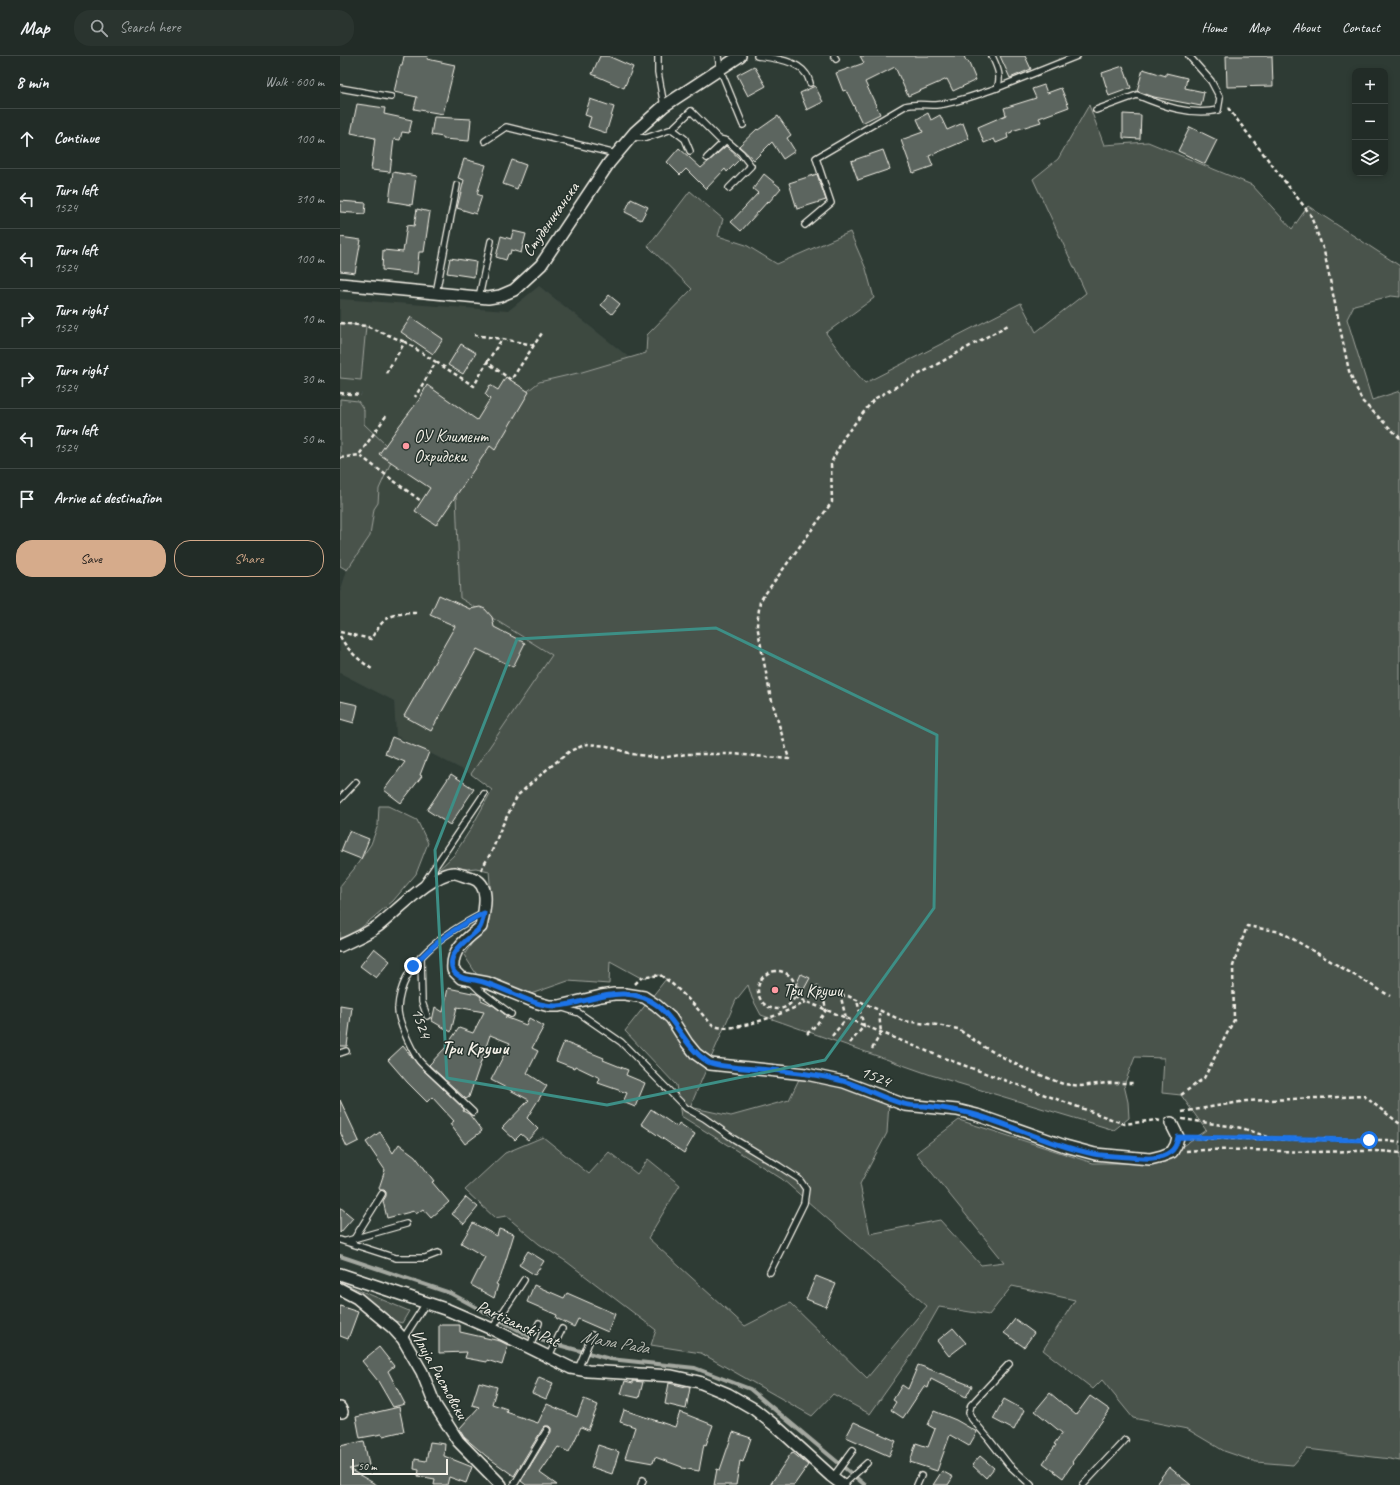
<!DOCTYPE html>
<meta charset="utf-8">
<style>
body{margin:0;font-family:Caveat,sans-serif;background:#2a342f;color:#f1f3f6}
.controls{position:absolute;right:12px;top:12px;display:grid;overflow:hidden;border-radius:8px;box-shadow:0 2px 6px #0003}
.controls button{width:36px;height:36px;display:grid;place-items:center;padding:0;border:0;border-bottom:1px solid #3f4844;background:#222c27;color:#f1f3f6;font:20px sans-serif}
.scale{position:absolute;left:12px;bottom:10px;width:96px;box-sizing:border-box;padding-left:4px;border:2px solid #f4f1e8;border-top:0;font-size:11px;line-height:14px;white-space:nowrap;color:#f4f1e8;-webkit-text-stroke:3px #26332d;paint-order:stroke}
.stop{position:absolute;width:12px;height:12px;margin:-9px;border:3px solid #1a73e8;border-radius:50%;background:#fff}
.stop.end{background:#1a73e8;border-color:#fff;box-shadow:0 1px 4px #0008}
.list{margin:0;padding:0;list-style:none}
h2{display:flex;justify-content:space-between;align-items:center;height:52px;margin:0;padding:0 16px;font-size:17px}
h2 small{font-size:13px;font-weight:400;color:#a2a7a7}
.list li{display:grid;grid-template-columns:26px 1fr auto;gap:12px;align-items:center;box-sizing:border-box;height:60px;padding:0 16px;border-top:1px solid #3f4844}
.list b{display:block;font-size:15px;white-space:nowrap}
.list p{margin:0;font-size:13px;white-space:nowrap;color:#a2a7a7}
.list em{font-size:13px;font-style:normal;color:#a2a7a7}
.actions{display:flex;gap:8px;padding:12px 16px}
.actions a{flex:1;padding:9px 0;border:1px solid #d6ab8b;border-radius:16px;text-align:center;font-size:14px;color:#d6ab8b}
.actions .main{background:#d6ab8b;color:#111}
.icon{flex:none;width:22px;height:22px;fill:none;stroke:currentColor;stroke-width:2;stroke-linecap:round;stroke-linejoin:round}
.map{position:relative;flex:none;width:1060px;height:1429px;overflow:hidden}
header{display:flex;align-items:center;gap:24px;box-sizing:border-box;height:56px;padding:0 20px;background:#222c27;border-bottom:1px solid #3f4844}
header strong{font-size:19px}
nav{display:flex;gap:22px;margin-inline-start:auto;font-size:14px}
.search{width:280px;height:36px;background:#2a342f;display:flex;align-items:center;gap:10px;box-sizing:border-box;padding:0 14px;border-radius:16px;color:#a2a7a7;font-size:15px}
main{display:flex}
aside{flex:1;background:#222c27}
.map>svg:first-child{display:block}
</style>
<header>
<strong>Map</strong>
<div class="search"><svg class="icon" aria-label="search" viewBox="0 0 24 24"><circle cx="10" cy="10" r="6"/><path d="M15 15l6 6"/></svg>Search here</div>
<nav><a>Home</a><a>Map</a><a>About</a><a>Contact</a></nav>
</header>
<main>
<aside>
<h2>8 min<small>Walk · 600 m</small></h2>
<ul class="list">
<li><svg class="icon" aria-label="ahead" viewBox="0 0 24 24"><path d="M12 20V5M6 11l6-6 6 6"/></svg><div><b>Continue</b></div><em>100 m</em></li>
<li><svg class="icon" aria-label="left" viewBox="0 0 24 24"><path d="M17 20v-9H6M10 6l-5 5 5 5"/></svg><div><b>Turn left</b><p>1524</p></div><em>310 m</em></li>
<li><svg class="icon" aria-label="left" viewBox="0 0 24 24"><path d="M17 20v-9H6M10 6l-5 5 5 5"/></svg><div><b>Turn left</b><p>1524</p></div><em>100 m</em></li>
<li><svg class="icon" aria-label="right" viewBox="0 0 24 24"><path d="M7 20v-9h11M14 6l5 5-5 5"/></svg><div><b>Turn right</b><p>1524</p></div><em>10 m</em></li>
<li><svg class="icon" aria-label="right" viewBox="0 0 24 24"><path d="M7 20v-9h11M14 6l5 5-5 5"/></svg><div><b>Turn right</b><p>1524</p></div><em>30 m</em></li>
<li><svg class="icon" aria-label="left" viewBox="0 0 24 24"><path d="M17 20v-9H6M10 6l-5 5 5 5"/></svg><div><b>Turn left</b><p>1524</p></div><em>50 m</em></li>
<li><svg class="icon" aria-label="arrive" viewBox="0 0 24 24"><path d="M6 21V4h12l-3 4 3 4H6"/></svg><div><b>Arrive at destination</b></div></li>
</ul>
<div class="actions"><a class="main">Save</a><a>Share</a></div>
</aside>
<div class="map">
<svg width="1060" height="1429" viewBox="0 0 1060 1429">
<rect width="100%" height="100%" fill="#2e3b34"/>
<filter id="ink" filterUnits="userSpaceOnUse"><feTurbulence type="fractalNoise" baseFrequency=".025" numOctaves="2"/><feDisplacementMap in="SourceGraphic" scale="8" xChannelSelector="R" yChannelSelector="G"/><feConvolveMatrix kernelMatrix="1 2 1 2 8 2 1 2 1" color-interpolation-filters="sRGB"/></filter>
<g filter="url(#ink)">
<polygon fill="#3c4841" points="199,230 290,302 242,316 199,326 120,542 188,585 213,599 131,718 56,680 54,645 0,617 0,536 7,514 0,510 0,243 168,255"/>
<g fill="#48524c" stroke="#9ea29a" fill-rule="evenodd">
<path d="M 749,49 L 764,89 L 808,86 L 912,129 L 952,173 L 968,150 L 1060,210 L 1060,241 L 1051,240 L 1014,249 L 1007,263 L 1032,344 L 1060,335 L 1060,1405 L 1050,1403 L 967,1393 L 953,1409 L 916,1406 L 884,1395 L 847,1373 L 793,1362 L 762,1324 L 753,1333 L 703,1294 L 735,1244 L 672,1230 L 649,1259 L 599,1251 L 571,1300 L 530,1358 L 493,1338 L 472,1360 L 361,1297 L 311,1289 L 316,1274 L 227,1206 L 199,1188 L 166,1160 L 155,1162 L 125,1134 L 165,1097 L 203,1081 L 249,1118 L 269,1096 L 297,1118 L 308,1103 L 340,1129 L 308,1182 L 405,1270 L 450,1247 L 527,1322 L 587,1250 L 442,1123 L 341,1060 L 336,1029 L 285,975 L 326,923 L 319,919 L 301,922 L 270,905 L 269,928 L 228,925 L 188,939 L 137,919 L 124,899 L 148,863 L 151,839 L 149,815 L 136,812 L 96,816 L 114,799 L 130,774 L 152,734 L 131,718 L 212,599 L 120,542 L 115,413 L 149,366 L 199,326 L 242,316 L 306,297 L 307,279 L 352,233 L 308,190 L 350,135 L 383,163 L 378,180 L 406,189 L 437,208 L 510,176 L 526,213 L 534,242 L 486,277 L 510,310 L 525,327 L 681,247 L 696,276 L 746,237 L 693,123 L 718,103 ZM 408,929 L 412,942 L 421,959 L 591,1019 L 774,1074 L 789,1062 L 788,1046 L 784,1029 L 795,1001 L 824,1002 L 822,1037 L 841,1039 L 866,1074 L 818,1107 L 753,1107 L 619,1064 L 576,1097 L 664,1206 L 641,1209 L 600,1164 L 530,1178 L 520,1128 L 547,1077 L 549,1046 L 461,1019 L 449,1044 L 391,1060 L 350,1051 L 396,944 Z"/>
<polygon points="0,267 26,270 21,324 0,322"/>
<polygon points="0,343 18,345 24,354 24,368 46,389 51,406 39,433 38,447 34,453 30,480 7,514 0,510"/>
<polygon points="39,750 48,750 77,764 88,787 76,818 53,845 16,876 0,885 0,830 14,813 31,788 38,769"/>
<polygon points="0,1226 69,1255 62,1267 55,1265 52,1271 0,1233"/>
</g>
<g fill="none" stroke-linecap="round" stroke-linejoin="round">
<polyline stroke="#a4a8a0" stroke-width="4" points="0,1200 110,1237 193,1282 270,1303 355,1312 410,1333 525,1429"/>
</g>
<g fill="#5c655e" stroke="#f4f1e8">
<polygon points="64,0 88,0 87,3 115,9 103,58 74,53 77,41 54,36 60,10 62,10"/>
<polygon points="260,0 268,0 293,11 284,32 252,18"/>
<polygon points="520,0 624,0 626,5 628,5 636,24 613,35 607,23 568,40 555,11 525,26 540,58 522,67 506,34 503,35 496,17 524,7"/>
<polygon points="660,0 685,0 691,13 670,22"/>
<polygon points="886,0 932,0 933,30 887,31"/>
<polygon points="414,10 426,30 408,40 397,19"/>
<polygon points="783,10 791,32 769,40 762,17"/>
<polygon points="803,13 826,20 826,17 847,22 845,32 864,36 861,50 814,41 797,35"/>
<polygon points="704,29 707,37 721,32 729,51 699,62 701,66 672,75 672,76 667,78 668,82 656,87 654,83 644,87 638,71 666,59 664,52 696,42 692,33"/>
<polygon points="475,30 483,46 467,54 460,37"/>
<polygon points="250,43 274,51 266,77 248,71 251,61 245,59"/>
<polygon points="17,48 45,52 44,58 72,64 69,77 62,76 60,84 54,83 50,116 31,114 35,82 11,77"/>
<polygon points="588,57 591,64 600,59 607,74 623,67 629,83 589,100 593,110 573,117 561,84 583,76 577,63"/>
<polygon points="783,58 801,59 800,83 783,82"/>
<polygon points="438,60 451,79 447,82 455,95 443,103 432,86 414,104 399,90 417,73 418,74"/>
<polygon points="94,61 131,63 129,85 103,83 103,81 91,79"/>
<polygon points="850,71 877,84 865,108 838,95"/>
<polygon points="386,90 400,103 387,116 385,113 366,133 346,113 340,119 327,106 339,92 361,112"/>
<polygon points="543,94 550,113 518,124 511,105"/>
<polygon points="124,103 146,109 137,138 142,140 136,158 117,152 124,124 118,122"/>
<polygon points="172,104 186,109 177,133 163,128"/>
<polygon points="53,116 76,120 72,149 49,145"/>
<polygon points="424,118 441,132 429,146 428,145 401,175 391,166 418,137 413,133"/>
<polygon points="477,118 486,144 457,153 449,127"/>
<polygon points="291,143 308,151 301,164 285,156"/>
<polygon points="0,145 26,147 25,158 0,156"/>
<polygon points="77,153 90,156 84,196 79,196 77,218 42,214 43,194 63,196 67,169 74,170"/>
<polygon points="173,175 186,178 181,197 171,194 170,198 168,198 166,204 156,201 161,180 171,183"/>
<polygon points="0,181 21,184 15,217 0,215"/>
<polygon points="110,202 136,206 134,221 107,217"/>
<polygon points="269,239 280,248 272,258 261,249"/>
<polygon points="71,261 103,283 93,298 61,276"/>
<polygon points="121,288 136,297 123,318 108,309"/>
<polygon points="166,321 189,336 155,394 150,390 96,469 75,455 90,432 39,398 59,370 79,344 87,329 137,364 150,343 145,338 150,329 158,334"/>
<polygon points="99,539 130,553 140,551 145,553 152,561 154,571 185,587 173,611 137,593 91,675 64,660 115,570 90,559"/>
<polygon points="0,645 18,649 14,667 0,663"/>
<polygon points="52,681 89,696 80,719 82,720 61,747 44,734 65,706 45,698"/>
<polygon points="111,718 134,733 110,769 87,754"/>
<polygon points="9,775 29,783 21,803 1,795"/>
<polygon points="34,892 50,905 36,922 20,910"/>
<polygon points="461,918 470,922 464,933 456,929"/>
<polygon points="108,932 137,938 141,941 141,944 154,950 168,961 165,961 186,969 189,962 204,970 192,992 198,995 187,1017 207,1030 187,1062 198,1073 188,1084 181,1078 175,1084 162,1072 189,1044 151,1024 170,987 150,979 129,1041 126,1043 89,1009 105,992 119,972 133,977 144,956 117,951 111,976 92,965 95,951 103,956"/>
<polygon points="0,949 12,951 7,990 0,990"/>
<polygon points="224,986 264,1002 263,1004 288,1014 286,1019 305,1027 295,1051 283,1046 287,1037 258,1027 260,1022 235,1010 234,1012 216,1005"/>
<polygon points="63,990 79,1010 124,1053 123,1055 129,1058 142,1075 125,1088 110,1068 114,1065 92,1041 87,1046 67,1026 48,1004"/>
<polygon points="0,1044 19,1085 7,1091 0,1076"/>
<polygon points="311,1053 337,1071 339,1067 355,1078 344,1097 301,1068"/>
<polygon points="40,1076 53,1097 59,1088 75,1100 94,1125 92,1126 109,1146 91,1162 83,1153 76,1158 74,1155 47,1162 43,1145 46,1140 46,1136 44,1134 40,1134 39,1132 45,1114 26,1086"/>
<polygon points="126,1141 138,1151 124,1168 112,1158"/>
<polygon points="0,1151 13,1162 0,1177"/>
<polygon points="133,1167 157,1180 159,1173 174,1178 161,1220 156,1228 158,1229 154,1242 131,1229 145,1201 121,1187"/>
<polygon points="188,1195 204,1205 195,1219 179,1209"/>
<polygon points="476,1220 496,1228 486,1251 466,1243"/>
<polygon points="194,1229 224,1242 227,1237 275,1258 268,1276 238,1263 234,1271 216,1262 217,1259 187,1246"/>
<polygon points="0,1250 18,1256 8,1283 0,1280"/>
<polygon points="675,1263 694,1277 684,1291 664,1277"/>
<polygon points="99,1269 120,1269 120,1276 160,1285 168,1289 162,1309 147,1304 147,1306 125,1302 127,1296 99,1297"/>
<polygon points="613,1272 626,1287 609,1300 597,1285"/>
<polygon points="39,1291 54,1310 48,1315 65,1348 53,1351 38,1325 22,1305"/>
<polygon points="578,1309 584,1311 632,1330 626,1341 591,1323 588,1332 584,1330 563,1362 551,1354 556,1346 553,1344 562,1329 568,1333"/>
<polygon points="199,1321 213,1327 206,1343 192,1337"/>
<polygon points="285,1325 293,1327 293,1325 303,1326 299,1342 281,1338"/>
<polygon points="139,1326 157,1331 152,1348 167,1353 166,1356 198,1367 207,1348 237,1361 244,1343 258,1349 248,1374 241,1371 229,1396 218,1391 200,1417 217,1429 186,1429 181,1425 211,1376 211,1372 209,1370 205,1370 203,1372 174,1420 146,1400 124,1381 119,1373 139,1351 132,1349"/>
<polygon points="329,1327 350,1332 346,1353 325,1348"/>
<polygon points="710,1337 736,1359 750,1340 770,1354 732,1406 733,1407 723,1422 703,1407 716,1389 714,1388 722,1377 695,1355"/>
<polygon points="664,1343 684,1354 674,1374 653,1363"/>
<polygon points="59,1351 64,1375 43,1380 42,1378 20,1382 16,1361"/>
<polygon points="284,1354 335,1371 340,1356 373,1369 366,1389 364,1388 359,1415 342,1412 342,1411 315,1401 313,1407 285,1402 295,1371 280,1366"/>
<polygon points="594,1355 616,1364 637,1376 629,1390 610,1379 597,1415 570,1406 576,1387 588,1391 595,1373 588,1369"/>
<polygon points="514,1366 556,1385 549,1400 506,1381"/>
<polygon points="393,1376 411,1382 403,1406 400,1405 396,1429 374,1429 377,1413 380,1414"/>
<polygon points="24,1385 29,1409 9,1413 37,1429 0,1429 0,1390"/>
<polygon points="90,1386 105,1388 104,1400 132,1411 126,1427 109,1421 107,1429 94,1429 95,1423 78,1420 79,1414 74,1413 75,1403 86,1405"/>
<polygon points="258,1389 279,1396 272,1418 251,1411"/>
<polygon points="452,1396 468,1409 454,1429 430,1429"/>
<polygon points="640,1400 654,1412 646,1422 632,1409"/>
<polygon points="829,1411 851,1429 815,1429"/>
<polygon points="602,1415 613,1421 608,1429 593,1429"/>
</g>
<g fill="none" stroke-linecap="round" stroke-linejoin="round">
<defs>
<g id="service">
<polyline points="318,0 318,16 324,50"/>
<polyline points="378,0 380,13 403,69"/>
<path d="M 417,0 C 433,2 457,4 466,18 C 468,20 469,24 470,27"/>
<polyline points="494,0 496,3"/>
<polyline points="0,32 51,41"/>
<polyline points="657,32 737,0"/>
<path d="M 756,54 L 797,39 C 823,50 850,60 878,54 L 880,42 L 871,25 L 849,0"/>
<polyline points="332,73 351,55 379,83 387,85 401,97 411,110 389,132"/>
<polyline points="291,81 306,82 332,73 345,83 350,95"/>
<polyline points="145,85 166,71 276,98"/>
<polyline points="367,102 385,85"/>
<path d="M 465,169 L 491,147 L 476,102 L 565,50 C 576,47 585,49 596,49 C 617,47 638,38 657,32 C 662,20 657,11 652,0"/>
<polyline points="96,237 117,129"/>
<polyline points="139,241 151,185"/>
<polyline points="0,743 16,726"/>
<polyline points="84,827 144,738"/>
<polyline points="81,901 82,946 87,960"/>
<polyline points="130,925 139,934 171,958"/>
<polyline points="223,952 239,957 281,986 346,1052 364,1062 394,1083 439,1110 459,1123 466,1133 464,1147 430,1216"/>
<polyline points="0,997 6,995"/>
<path d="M 133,1056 C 120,1044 108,1032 95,1020 C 90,1015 82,1009 78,1003 C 71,993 57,963 58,952 C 61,905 106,876 144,857"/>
<polyline points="14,1183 42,1138"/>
<polyline points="0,1184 56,1202 85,1202 98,1197"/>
<polyline points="6,1185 66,1168"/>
<polyline points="152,1273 184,1224"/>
<polyline points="63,1283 86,1247"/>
<polyline points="190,1291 199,1267"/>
<polyline points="209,1300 222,1273"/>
<polyline points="669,1308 631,1349 629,1357 632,1363 648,1382 669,1409 691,1429"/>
<polyline points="238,1313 252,1279"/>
<polyline points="493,1421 513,1394"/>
<polyline points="174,1429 207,1374"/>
<polyline points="301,1429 303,1424"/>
<polyline points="503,1429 527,1407"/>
<polyline points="577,1429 581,1420"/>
<polyline points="743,1429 785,1384"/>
</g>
<g id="minor">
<polyline points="0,228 148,242 160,240 174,234 201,209 269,107 295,76 324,50 400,0"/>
<path d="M 0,890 C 12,884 27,878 38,870 C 54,858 94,815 115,817 C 120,818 127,821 132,822 C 152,828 144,856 141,871 C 126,883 111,893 113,914 L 121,922 L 148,927 L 195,946 L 209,950 L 219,950 L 261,940 L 274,938 L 285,938 L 304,941 L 316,949 L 331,962 L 347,987 L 356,998 L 370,1008 L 466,1018 L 504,1026 L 565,1049 L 617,1054 L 637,1059 L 725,1090 L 755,1098 L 810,1103 L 822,1100 L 832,1096 L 836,1089 L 838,1081 L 831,1067"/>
<polyline points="0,1218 108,1254 152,1273 231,1312 248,1315 332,1320 359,1326 388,1338 414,1353 438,1372 491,1420 503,1429"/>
<polyline points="0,1233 17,1242 52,1271 63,1283 82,1316 95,1349 118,1385 161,1429"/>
<polyline points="0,1352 2,1356"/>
</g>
</defs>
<use href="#service" stroke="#f4f1e8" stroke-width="8"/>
<use href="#minor" stroke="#f4f1e8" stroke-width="14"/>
<g stroke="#f4f1e8" stroke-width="2.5" stroke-dasharray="4 3" stroke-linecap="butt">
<polyline points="888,52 970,158 984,195 1009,315 1022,345 1060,382"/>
<polyline points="0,267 26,270 65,286"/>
<polyline points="134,279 162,283"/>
<polyline points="96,306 134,330 147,306 171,324 202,277"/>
<polyline points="147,306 162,283 194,289"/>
<polyline points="46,317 65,286 96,306 75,341"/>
<polyline points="0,337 21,339"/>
<polyline points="46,360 19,399 81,445"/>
<polyline points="0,402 19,399"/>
<path d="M 0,576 L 31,583 C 44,560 51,557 77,557"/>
<path d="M 0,580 C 7,594 19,604 32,613"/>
<polyline points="141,814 152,795 161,772 178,739 205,715 230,695 247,688 267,690 292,698 320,702 347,698 393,698 449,703 430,638 417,569 420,545 492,446 491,407 504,381 534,343 670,268"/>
<circle cx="437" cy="934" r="19"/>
<path d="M 295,928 L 301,922 L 320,919 C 334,928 344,939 356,951 C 361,957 367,964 373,969 C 389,980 450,955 466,946"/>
<polyline points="500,937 506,963"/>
<polyline points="487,938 508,940 563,965 597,969 618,973 644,991 683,1012 723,1028 741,1030 766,1027 794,1027"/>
<polyline points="455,941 601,1001 785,1068 816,1064 820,1065"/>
<polyline points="467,978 477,968 486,954 484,944 477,929"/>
<polyline points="492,980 506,963"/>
<polyline points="510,987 524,970 517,945"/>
<polyline points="532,993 541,977 539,957"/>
<polyline points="841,1039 864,1022 894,964 893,910 907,870 941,876 1050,940"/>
<polyline points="842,1056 906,1045 1024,1040 1060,1068"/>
<polyline points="842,1063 902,1072 931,1082"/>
<polyline points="849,1082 1048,1084 1060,1086"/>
<path d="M 846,1095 C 888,1092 930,1095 971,1096 C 1001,1096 1031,1093 1060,1097"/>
</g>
<use href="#service" stroke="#26332d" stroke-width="5.5"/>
<use href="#minor" stroke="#26332d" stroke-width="11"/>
</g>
</g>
<g fill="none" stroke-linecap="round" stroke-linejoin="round" filter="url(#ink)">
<path stroke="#1a73e8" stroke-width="5" d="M 73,910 C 93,887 118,870 144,857 C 143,862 142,869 139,873 C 130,882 105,897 113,914 C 117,922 127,923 135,924 C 162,929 191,951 217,950 C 239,949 260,937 284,938 C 333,940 334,984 368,1006 C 376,1011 407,1012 418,1013 C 447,1015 476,1018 503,1025 C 524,1031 543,1043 564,1048 C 570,1050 578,1050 585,1050 C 602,1052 619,1054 636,1059 C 676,1071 713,1090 754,1098 C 766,1100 777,1100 789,1101 C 802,1102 818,1105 830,1096 C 835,1093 837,1087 838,1081 L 1029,1084"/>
</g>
<path fill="none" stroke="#3d8f86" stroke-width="3" stroke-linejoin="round" d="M 376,572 L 597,679 L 594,852 L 485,1004 L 267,1049 L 107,1022 L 95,794 L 177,583 Z"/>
<g fill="#ff9aa2" stroke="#26332d" stroke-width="1.5">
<circle cx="66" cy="390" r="4"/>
<circle cx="435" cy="934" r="4"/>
</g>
<g text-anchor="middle" stroke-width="3" stroke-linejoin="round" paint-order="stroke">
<g font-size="17" fill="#f4f1e8" stroke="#26332d">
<text transform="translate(210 163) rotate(-55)" y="6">Студеничанска</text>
<text transform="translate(82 967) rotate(71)" y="6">1524</text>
<text transform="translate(536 1020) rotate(22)" y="6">1524</text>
<text transform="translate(178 1267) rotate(25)" y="6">Partizanski Pat</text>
<text transform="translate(100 1318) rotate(61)" y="6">Илија Ристовски</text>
</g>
<g font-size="17" fill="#f4f1e8" stroke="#26332d" text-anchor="start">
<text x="74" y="386">ОУ Климент<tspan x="74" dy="20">Охридски</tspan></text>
<text x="443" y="940">Три Круши</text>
</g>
<g font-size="18" font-weight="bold" fill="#f4f1e8" stroke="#26332d">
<text x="135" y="998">Три Круши</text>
</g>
<g font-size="18" font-style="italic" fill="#b8bab2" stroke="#26332d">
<text transform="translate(275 1286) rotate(10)" y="6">Мала Рада</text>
</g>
</g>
</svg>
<div class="controls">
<button>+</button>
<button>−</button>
<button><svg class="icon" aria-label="layers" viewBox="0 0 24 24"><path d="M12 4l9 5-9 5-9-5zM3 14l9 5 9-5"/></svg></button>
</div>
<div class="scale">50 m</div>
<div class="stop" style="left:1029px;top:1084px"></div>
<div class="stop end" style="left:73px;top:910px"></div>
</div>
</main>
